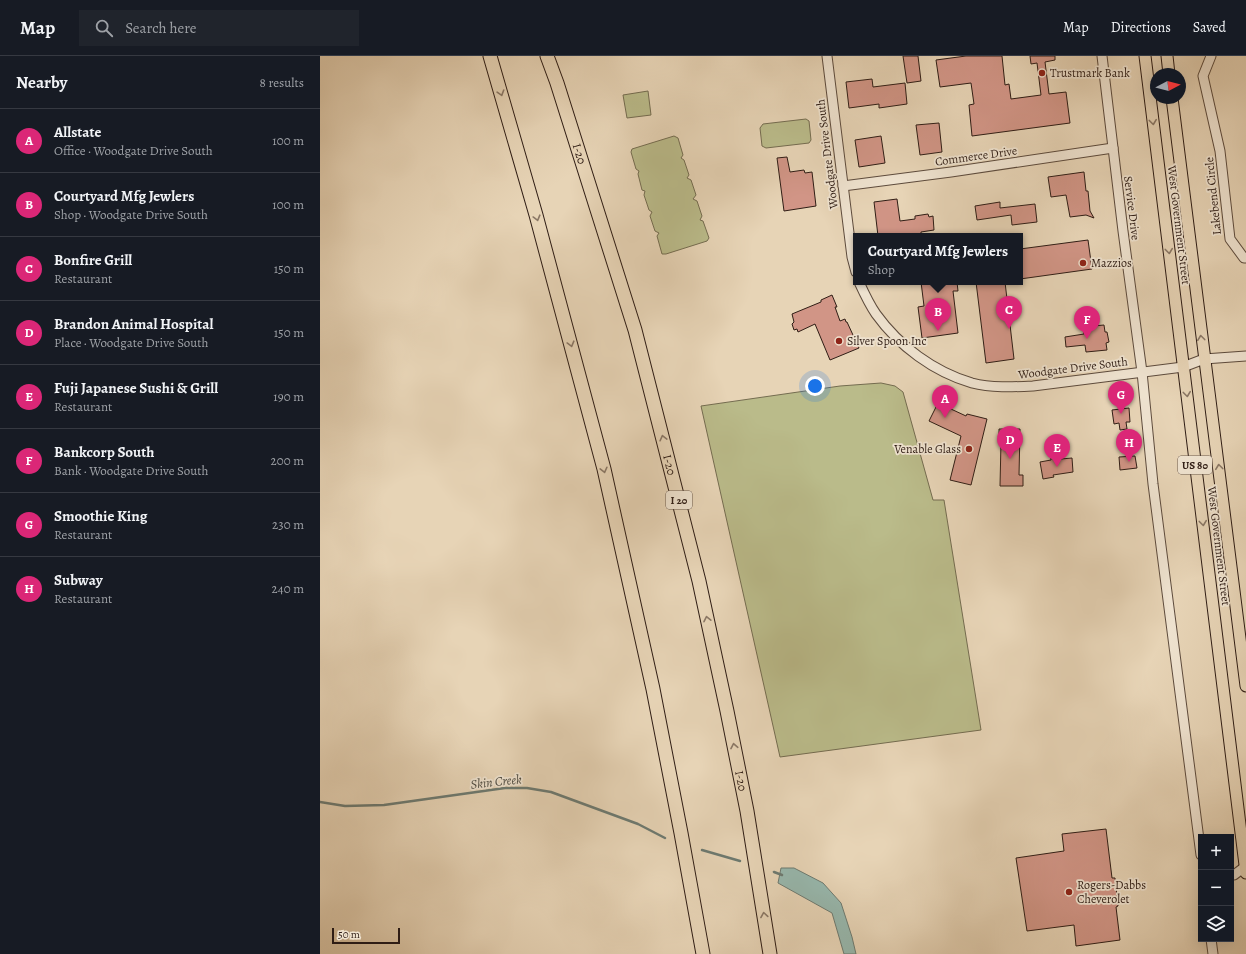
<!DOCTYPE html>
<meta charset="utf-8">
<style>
body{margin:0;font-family:Alegreya,serif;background:#20242c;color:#f1f3f6}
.controls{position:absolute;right:12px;bottom:12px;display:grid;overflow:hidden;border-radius:0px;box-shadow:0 4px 16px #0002}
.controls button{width:36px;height:36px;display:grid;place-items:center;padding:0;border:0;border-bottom:1px solid #363941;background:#171b24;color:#f1f3f6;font:20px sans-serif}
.compass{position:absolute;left:830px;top:12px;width:36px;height:36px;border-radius:50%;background:#171b24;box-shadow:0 4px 16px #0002;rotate:83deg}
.scale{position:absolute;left:12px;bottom:10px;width:68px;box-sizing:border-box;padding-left:4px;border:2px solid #2f1d15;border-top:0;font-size:11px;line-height:14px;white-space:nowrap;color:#2f1d15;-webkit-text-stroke:3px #efe3d0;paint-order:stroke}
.you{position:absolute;left:495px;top:330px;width:14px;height:14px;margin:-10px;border:3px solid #fff;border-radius:50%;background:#1a73e8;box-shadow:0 0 0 6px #1a73e833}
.badge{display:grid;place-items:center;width:26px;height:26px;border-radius:50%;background:#db2777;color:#fff;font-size:13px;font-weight:700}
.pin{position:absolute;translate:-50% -33px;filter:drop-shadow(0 1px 2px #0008)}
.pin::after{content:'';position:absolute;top:21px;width:14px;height:12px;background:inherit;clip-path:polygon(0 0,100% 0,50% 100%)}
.popup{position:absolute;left:533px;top:177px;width:170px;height:52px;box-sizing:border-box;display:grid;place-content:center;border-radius:0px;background:#171b24;filter:drop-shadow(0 1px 3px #0005);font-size:13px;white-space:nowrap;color:#9ea1a6}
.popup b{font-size:15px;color:#f1f3f6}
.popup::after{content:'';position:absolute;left:50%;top:100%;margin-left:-8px;border:8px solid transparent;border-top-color:#171b24}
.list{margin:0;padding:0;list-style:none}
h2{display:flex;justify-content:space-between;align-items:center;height:52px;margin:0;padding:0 16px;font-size:17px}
h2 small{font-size:13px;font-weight:400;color:#9ea1a6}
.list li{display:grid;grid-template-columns:26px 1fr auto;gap:12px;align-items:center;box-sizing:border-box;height:64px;padding:0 16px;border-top:1px solid #363941}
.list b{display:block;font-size:15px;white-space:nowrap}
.list p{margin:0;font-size:13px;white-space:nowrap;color:#9ea1a6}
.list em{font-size:13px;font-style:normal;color:#9ea1a6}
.icon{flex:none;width:22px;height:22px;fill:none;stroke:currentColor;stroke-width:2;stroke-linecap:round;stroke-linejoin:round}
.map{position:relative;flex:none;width:926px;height:898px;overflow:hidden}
header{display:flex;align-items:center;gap:24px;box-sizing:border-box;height:56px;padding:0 20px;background:#171b24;border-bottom:1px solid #363941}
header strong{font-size:19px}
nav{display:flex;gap:22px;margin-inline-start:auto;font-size:14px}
.search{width:280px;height:36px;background:#20242c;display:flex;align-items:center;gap:10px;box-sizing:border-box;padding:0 14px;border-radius:0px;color:#9ea1a6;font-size:15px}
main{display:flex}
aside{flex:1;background:#171b24}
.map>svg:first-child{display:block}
</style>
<header>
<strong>Map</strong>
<div class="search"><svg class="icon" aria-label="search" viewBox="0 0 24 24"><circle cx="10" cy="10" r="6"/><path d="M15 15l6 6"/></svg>Search here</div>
<nav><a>Map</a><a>Directions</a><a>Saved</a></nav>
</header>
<main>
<aside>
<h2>Nearby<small>8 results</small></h2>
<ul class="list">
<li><span class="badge">A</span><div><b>Allstate</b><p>Office · Woodgate Drive South</p></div><em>100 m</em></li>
<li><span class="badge">B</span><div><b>Courtyard Mfg Jewlers</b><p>Shop · Woodgate Drive South</p></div><em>100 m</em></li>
<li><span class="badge">C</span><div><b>Bonfire Grill</b><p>Restaurant</p></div><em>150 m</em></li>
<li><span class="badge">D</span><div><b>Brandon Animal Hospital</b><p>Place · Woodgate Drive South</p></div><em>150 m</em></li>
<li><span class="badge">E</span><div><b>Fuji Japanese Sushi &amp; Grill</b><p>Restaurant</p></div><em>190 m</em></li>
<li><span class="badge">F</span><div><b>Bankcorp South</b><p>Bank · Woodgate Drive South</p></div><em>200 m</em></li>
<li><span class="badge">G</span><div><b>Smoothie King</b><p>Restaurant</p></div><em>230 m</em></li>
<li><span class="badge">H</span><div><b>Subway</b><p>Restaurant</p></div><em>240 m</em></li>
</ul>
</aside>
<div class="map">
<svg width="926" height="898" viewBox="0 0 926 898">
<rect width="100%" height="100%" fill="#e7d4b6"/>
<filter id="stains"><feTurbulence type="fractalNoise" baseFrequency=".005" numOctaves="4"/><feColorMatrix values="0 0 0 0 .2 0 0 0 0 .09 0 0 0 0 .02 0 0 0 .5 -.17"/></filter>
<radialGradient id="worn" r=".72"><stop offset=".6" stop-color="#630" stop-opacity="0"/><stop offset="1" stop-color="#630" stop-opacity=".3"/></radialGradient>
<g fill="#babb8a" stroke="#746c50">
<polygon points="328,35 331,59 307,62 303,39"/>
<polygon points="486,63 489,65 491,84 489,87 446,92 442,90 440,72 443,68"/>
<polygon points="354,80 358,82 363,99 361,102 364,104 369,119 367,122 371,124 376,139 373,143 377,145 382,160 380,164 383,165 389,182 387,185 346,198 342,198 337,180 339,177 335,175 330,160 332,156 329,154 324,139 325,135 322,134 318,118 319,115 316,113 311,96 312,93"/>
<polygon points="561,327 575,330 583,336 613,444 624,444 661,674 460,701 381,350 520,330"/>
</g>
<polygon fill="#97b8ae" stroke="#6d7a71" points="461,812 474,812 503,827 521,847 532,881 536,898 524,898 512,857 458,827"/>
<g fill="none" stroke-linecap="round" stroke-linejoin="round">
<g stroke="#6d7a71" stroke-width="2.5">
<polyline points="0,746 25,750 64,749 185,732 207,732 231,736 318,768 345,782"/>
<polyline points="382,794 420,805"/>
<polyline points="454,816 462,819"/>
</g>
</g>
<g fill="#d19586" stroke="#2f1d15">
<polygon points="583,0 598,0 601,25 587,27"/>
<polygon points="646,0 682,0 685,29 689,28 691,43 721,39 717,7 711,8 710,0 735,0 735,4 725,6 729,38 746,36 750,67 652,80 649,49 654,48 651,27 620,31 616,4"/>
<polygon points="552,23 553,31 585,27 587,48 559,52 559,48 529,52 526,26"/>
<polygon points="619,67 622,96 600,99 596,69"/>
<polygon points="561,80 565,107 539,111 535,84"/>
<polygon points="467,101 470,116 484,114 485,117 492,116 496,150 464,155 457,102"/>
<polygon points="764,116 766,135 768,135 770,155 774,162 766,159 750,161 746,139 731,141 728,121"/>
<polygon points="577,143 580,165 595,163 595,160 608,158 609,161 613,160 614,174 601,176 601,180 558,180 554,146"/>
<polygon points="680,146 680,152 715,148 717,166 692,169 691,159 657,164 655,150"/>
<polygon points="768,184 772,213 700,223 700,193"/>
<polygon points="601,226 637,226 638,235 633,235 638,277 602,282 598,251 604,250"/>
<polygon points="656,226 685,226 694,303 666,307"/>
<polygon points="512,239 517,251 515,251 520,265 525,263 526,266 527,266 539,292 510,304 495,268 478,276 477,273 474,274 472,268 474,266 472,258 501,246 501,244"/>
<polygon points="784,269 785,276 787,276 789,286 786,287 787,294 766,296 765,289 746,291 745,281 764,278 763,271"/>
<polygon points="618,347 646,360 647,358 667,363 651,429 630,424 641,380 609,365"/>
<polygon points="809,352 810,366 806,366 807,373 800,374 799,367 794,368 792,354"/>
<polygon points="679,373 700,373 699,419 703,419 703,430 680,430 681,386 679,386"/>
<polygon points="739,390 741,403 752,402 753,416 733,419 734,421 723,423 720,406 731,404 730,391"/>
<polygon points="815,400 817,412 800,414 799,401"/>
<polygon points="786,773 792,822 795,822 798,850 796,851 800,884 756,890 754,869 707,875 696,802 744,795 742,778"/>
</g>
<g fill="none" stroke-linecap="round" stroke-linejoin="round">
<defs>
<g id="minor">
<polyline points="507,0 532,201 536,216"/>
<polyline points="782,0 803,175 822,316 833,428 881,799"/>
<polyline points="891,0 883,20 900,95 910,183 924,202 926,202"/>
<polyline points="523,130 631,116 793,92"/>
<path d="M 539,226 C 544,237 549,248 556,258 C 579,290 614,316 652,327 C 671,332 693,331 713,330 L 863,311 L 884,303 L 926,300"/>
<polyline points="911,819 914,819 926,810"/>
<polyline points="891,883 893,898"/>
</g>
<g id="major">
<polyline points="825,0 926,817"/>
<polyline points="847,0 849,18"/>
<path d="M 852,42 C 876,238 902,434 926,630"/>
</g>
<g id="highway">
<polyline points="170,0 216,159 284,413 333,633 361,777 383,898"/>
<path id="s1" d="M 227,0 L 237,27 L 315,274 L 379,525 L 407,655 L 427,755 L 450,898"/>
</g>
</defs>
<use href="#minor" stroke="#5d4b3d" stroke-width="11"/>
<use href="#major" stroke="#2f1d15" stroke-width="13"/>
<use href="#highway" stroke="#2f1d15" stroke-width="15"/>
<use href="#minor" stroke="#efe3d0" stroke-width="9"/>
<use href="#major" stroke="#e7d4b6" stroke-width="11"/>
<use href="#highway" stroke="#e7d4b6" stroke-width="13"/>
</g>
<defs><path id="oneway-chevron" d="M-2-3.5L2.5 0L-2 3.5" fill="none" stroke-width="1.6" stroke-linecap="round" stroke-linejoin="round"/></defs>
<g stroke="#8b7866">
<use href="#oneway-chevron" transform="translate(181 37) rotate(73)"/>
<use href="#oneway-chevron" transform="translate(833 66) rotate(83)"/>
<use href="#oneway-chevron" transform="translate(217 162) rotate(75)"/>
<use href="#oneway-chevron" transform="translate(849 195) rotate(83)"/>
<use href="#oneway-chevron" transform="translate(881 282) rotate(-97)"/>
<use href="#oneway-chevron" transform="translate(251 288) rotate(75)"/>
<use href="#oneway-chevron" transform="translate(867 338) rotate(83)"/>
<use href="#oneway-chevron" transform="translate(343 382) rotate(-104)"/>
<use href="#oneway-chevron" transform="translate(899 411) rotate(-97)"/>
<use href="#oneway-chevron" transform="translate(284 414) rotate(76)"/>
<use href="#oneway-chevron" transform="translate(883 467) rotate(83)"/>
<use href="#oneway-chevron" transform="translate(387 563) rotate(-102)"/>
<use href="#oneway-chevron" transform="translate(414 690) rotate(-101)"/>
<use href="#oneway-chevron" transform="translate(444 859) rotate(-99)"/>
</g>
<g fill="#8f2418" stroke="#efe3d0" stroke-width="1.5">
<circle cx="722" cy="17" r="4"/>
<circle cx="763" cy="207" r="4"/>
<circle cx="519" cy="285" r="4"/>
<circle cx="649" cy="393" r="4"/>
<circle cx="749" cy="836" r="4"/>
</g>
<g text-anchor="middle" stroke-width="3.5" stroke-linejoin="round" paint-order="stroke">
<g fill="#efe3d0" stroke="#69584d" stroke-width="1">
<rect x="858" y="400" width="34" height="18" rx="3"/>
<rect x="346" y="435" width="26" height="18" rx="3"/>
</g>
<g font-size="11" font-weight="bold" fill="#2f1d15">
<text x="875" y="413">US 80</text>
<text x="359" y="448">I 20</text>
</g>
<g font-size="12" fill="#2f1d15" stroke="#efe3d0" text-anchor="start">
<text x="730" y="21">Trustmark Bank</text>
<text x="771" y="211">Mazzios</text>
<text x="527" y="289">Silver Spoon Inc</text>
<text x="641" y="397" text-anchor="end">Venable Glass</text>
<text x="757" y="833">Rogers-Dabbs<tspan x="757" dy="14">Cheverolet</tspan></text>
</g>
<g font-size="12" fill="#2f1d15" stroke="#efe3d0">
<text dy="4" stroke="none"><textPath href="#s1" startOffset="103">I-20</textPath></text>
<text transform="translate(507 98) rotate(-97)" y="4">Woodgate Drive South</text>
<text transform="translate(656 100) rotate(-8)" y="4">Commerce Drive</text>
<text transform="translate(893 140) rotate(-96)" y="4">Lakebend Circle</text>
<text transform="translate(812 152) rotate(83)" y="4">Service Drive</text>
<text transform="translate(859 169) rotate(83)" y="4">West Government Street</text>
<text transform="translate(753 312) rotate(-7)" y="4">Woodgate Drive South</text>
<text dy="4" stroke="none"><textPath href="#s1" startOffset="427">I-20</textPath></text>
<text transform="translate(899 490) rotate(83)" y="4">West Government Street</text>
<text dy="4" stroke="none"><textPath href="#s1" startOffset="751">I-20</textPath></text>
</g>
<g font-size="13" font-style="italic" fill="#4e4c43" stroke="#efe3d0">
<text transform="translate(176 725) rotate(-6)" y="5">Skin Creek</text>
</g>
</g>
<rect width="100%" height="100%" filter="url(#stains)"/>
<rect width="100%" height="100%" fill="url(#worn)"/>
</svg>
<div class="controls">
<button>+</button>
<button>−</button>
<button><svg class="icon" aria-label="layers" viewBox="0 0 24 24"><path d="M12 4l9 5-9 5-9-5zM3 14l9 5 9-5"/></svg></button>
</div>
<svg class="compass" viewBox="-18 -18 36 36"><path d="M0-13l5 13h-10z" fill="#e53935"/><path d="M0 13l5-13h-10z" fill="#9ea1a6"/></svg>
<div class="scale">50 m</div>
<div class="you"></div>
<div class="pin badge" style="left:625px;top:362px">A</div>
<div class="pin badge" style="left:618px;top:275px">B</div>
<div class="popup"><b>Courtyard Mfg Jewlers</b>Shop</div>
<div class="pin badge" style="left:689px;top:273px">C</div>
<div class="pin badge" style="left:690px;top:403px">D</div>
<div class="pin badge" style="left:737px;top:411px">E</div>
<div class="pin badge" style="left:767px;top:283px">F</div>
<div class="pin badge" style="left:801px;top:358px">G</div>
<div class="pin badge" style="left:809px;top:406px">H</div>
</div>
</main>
